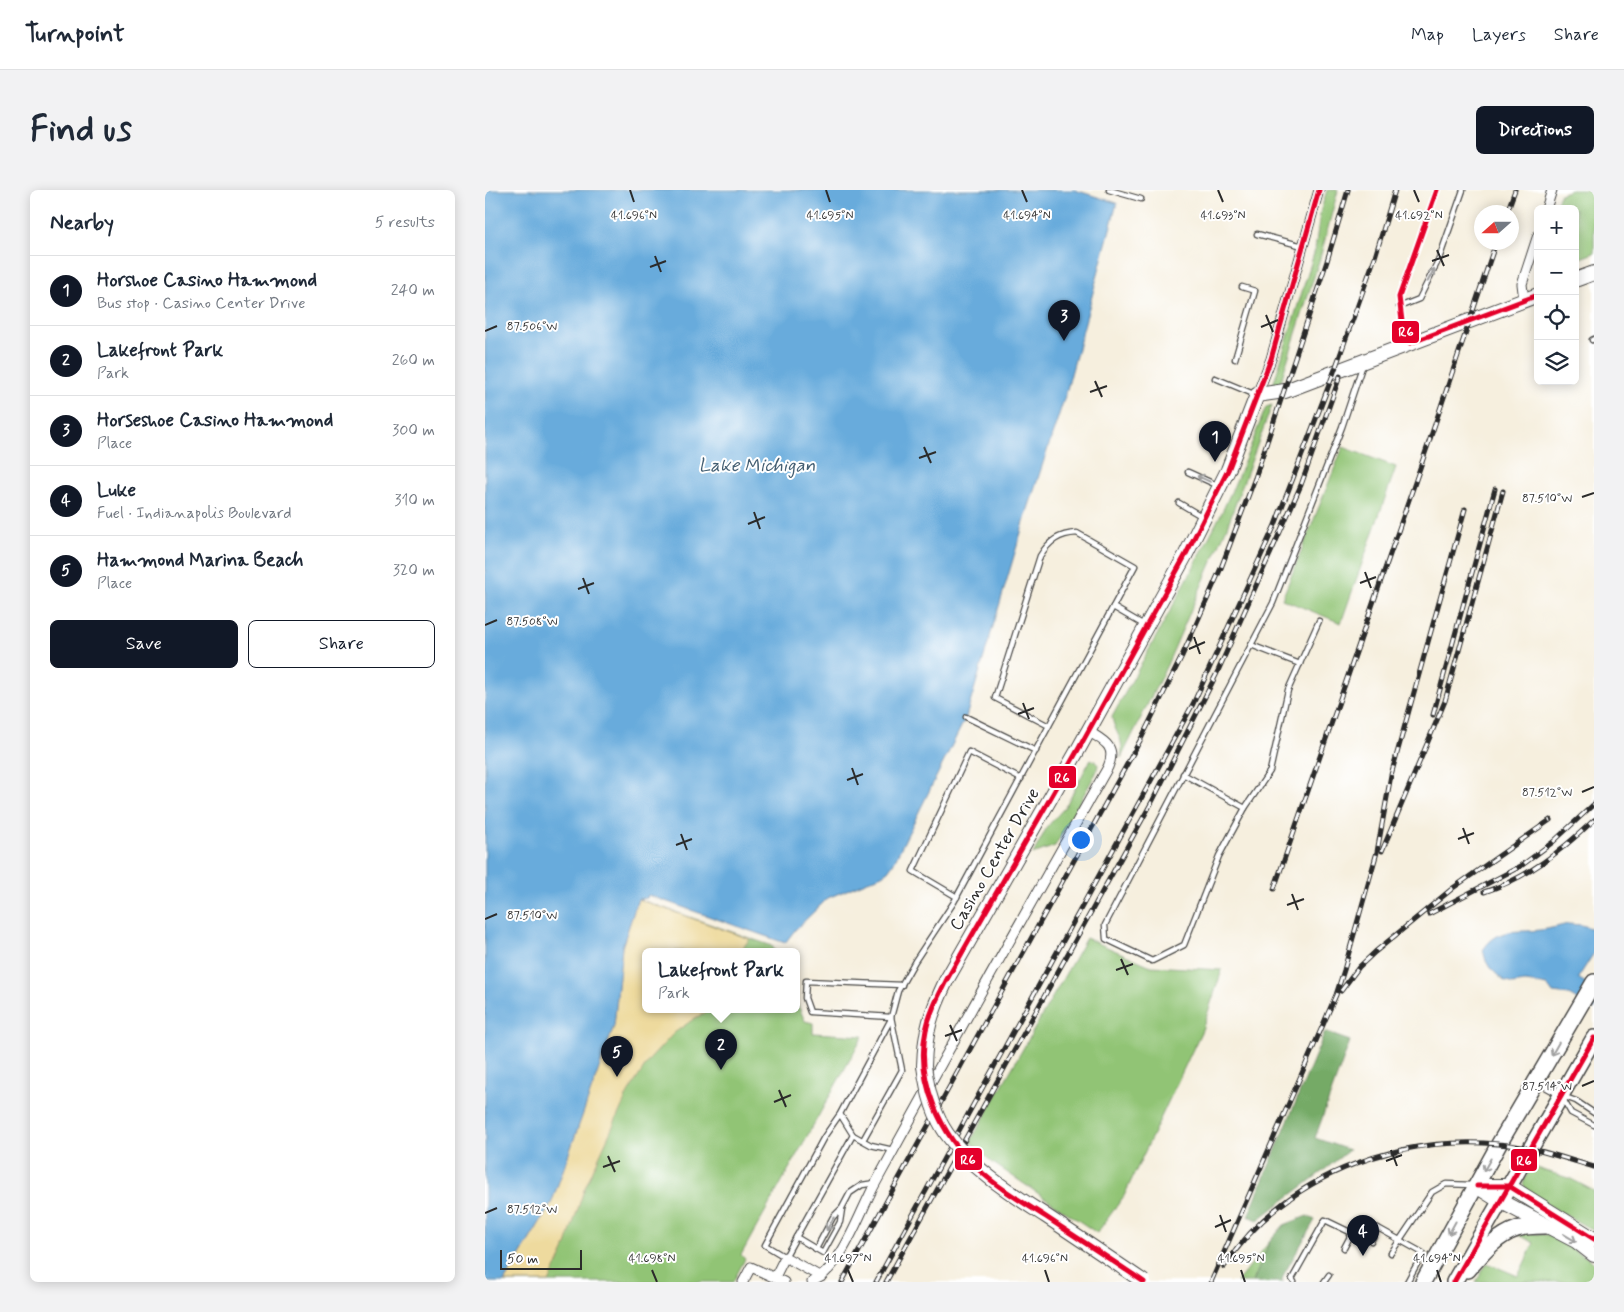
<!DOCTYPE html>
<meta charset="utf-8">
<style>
body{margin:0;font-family:Mynerve,sans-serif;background:#f2f2f3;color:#1f2937}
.controls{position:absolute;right:15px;top:15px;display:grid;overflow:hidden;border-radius:8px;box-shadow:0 2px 12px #0003}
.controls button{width:45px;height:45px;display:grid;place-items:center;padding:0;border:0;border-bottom:1px solid #e0e1e3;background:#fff;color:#1f2937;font:25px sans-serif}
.compass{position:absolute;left:989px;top:15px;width:45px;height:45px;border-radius:50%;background:#fff;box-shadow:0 2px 12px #0003;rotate:249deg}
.scale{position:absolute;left:15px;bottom:12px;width:82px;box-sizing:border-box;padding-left:5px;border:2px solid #2b2b2b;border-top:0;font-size:14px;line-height:18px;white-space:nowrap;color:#2b2b2b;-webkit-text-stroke:4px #fff;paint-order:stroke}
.you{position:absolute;left:595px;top:649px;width:18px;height:18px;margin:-12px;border:4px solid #fff;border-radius:50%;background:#1a73e8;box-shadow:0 0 0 8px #1a73e833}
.badge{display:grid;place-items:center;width:32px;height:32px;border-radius:50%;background:#111827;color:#fff;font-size:16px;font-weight:700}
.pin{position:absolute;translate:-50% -41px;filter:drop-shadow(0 1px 2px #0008)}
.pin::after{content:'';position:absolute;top:26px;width:18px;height:15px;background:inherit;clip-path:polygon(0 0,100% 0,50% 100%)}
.popup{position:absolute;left:157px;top:758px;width:158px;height:65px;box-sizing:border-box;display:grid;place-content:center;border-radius:8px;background:#fff;filter:drop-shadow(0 1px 4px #0005);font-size:16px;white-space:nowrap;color:#747a83}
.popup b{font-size:19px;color:#1f2937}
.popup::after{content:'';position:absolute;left:50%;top:100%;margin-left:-10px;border:10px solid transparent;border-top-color:#fff}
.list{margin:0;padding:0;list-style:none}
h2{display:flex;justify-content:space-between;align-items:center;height:65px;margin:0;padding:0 20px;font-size:21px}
h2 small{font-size:16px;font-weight:400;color:#747a83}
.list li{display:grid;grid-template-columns:32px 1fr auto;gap:15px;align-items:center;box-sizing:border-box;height:70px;padding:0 20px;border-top:1px solid #e0e1e3}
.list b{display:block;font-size:19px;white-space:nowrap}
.list p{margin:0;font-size:16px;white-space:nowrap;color:#747a83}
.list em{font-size:16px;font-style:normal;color:#747a83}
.actions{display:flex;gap:10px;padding:15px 20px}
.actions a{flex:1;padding:11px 0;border:1px solid #111827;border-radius:8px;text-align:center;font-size:18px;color:#111827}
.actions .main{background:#111827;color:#fff}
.icon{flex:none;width:28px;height:28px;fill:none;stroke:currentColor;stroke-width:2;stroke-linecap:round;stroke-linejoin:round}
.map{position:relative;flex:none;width:1109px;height:1092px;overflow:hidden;border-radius:8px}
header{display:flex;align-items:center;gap:30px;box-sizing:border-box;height:70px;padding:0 25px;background:#fff;border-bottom:1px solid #e0e1e3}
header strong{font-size:24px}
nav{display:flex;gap:28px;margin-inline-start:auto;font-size:18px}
.intro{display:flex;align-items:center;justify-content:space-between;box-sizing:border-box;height:120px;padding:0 30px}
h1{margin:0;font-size:35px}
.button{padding:12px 22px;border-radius:8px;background:#111827;color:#fff;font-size:18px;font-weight:700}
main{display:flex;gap:30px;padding:0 30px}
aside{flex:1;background:#fff;border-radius:8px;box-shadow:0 2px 12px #0003}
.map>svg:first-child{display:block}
</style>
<header>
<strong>Turnpoint</strong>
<nav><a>Map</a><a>Layers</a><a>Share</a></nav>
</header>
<div class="intro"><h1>Find us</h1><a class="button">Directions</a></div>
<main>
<aside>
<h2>Nearby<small>5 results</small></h2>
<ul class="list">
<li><span class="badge">1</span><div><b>Horshoe Casino Hammond</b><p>Bus stop · Casino Center Drive</p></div><em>240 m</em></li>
<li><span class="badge">2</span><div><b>Lakefront Park</b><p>Park</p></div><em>260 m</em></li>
<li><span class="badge">3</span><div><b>Horseshoe Casino Hammond</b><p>Place</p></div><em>300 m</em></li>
<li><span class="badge">4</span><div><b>Luke</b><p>Fuel · Indianapolis Boulevard</p></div><em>310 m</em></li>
<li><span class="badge">5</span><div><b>Hammond Marina Beach</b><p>Place</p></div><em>320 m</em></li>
</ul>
<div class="actions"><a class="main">Save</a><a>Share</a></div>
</aside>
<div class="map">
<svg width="1109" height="1092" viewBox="0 0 1109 1092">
<rect width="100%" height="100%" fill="#fff"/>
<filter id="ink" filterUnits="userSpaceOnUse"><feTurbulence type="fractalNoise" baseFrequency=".02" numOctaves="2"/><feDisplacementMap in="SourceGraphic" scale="10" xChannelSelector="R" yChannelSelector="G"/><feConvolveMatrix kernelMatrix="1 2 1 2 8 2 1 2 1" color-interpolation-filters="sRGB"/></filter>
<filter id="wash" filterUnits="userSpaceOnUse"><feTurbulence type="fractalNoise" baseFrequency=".0096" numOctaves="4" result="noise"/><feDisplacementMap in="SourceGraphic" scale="20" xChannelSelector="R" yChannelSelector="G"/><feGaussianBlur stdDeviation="1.12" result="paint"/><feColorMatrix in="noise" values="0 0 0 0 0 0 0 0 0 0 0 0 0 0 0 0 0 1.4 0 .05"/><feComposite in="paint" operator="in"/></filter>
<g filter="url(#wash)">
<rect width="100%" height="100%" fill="#f6efde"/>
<g fill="#91c475" stroke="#5e7850">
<polygon points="842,0 853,0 835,68 794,197 788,195 830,60 835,23"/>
<polygon points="1086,0 1109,0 1109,63 1090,70 1090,19 1070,19 1075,4"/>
<path d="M 787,215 L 742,337 L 682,475 L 636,568 C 640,548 630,545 627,527 C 664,459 702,392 737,322 C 753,288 767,253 781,217 Z"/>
<polygon points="858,257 911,277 856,433 797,409"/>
<polygon points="606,569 611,572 613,575 611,583 570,656 548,664 562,637 580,617"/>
<polygon points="153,709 287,756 290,761 161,761 161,819 311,819 311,811 320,831 328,833 328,843 378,846 256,1065 260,1069 248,1092 19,1092 129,836"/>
<polygon points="601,748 666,776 737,780 717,840 639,1006 612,1043 508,973 485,952"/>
<polygon points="1046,976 1086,989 1109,1001 1109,1041 1042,1003 1038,993"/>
<polygon points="1045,1043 1063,1045 1106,1070 1109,1073 1109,1092 991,1092 1002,1073 1033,1086 1049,1053 1033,1045"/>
<polygon points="785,1051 768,1092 752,1092"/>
</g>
<g fill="#74aa66" stroke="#506a48">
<path d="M 840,842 L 865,851 L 830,948 L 864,960 C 835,985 803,1006 773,1030 L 763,1026 Z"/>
<polygon points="822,1026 830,1030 799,1084 797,1090 799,1092 768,1092 785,1051 799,1035"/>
</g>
<polygon fill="#eeda9e" stroke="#8c8264" points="153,709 265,749 255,761 161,761 161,819 228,819 210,828 189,843 164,870 143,903 99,1000 79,1061 64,1092 19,1092 66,1014 129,836 137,757"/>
<g fill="#67abdc" stroke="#496b84">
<polygon points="0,0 590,0 632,13 581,203 543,319 481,527 408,674 403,681 397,685 343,708 310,740 300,753 163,705 162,708 153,709 137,757 129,836 66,1014 19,1092 0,1092"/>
<path d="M 1083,734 L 1097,735 L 1109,739 L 1109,763 L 1093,788 L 1109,798 L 1109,820 L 1084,805 L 1068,803 L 1062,795 L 1040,792 L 1027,794 L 1018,790 L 1005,778 L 1001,771 L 998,760 C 1014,736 1032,743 1055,740 C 1065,739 1074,736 1083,734 Z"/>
</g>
</g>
<g filter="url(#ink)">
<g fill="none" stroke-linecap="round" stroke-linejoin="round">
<defs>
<g id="lane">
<polyline points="624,0 656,9"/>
<polyline points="772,44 818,56"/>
<polyline points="914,117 934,109 954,69 978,0"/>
<polyline points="1107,150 1109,149"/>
<polyline points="924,151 917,131 914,107 952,0"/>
<polyline points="750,169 770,101 757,97"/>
<polyline points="730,188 771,205"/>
<polyline points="703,282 734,296"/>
<polyline points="694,313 718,327"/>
<polyline points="628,417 659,435"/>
<polyline points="834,431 803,500 785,581 760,618 734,666 699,755 667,771 621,749 620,735 788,413 857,237 878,174"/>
<polyline points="766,455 815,474"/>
<polyline points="481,527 551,561"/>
<polyline points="698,584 760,618"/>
<polyline points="472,707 428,681 484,562 536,589"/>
<polyline points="1053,893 1073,904"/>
<polyline points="1080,907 1091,911 1109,923"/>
<polyline points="1078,909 1086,923 1109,935"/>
<path d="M 355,924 L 339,947 L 280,1055 L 300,1067 L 368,945 L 355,924 L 405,831 L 413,801 L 430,771 L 469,712 L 650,376 L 592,343 C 574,344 564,351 555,366 L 510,508 L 564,536"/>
<polyline points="368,945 386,955 408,960"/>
<polyline points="378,950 417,880 406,827 325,822 320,808 321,791 417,795"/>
<polyline points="311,1047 331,1059 348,1027 357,1018 365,1003 377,995 390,993"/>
<polyline points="886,1051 893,1038"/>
<polyline points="859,1058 867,1043"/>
<polyline points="331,1059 338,1063 355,1032 357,1019"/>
<polyline points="906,1063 947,1002 961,994 987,995"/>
<polyline points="809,1092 807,1089 840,1030 867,1043 893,1038 938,1063 922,1092"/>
<polyline points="839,1092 844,1085"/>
</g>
<g id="street">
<polyline points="1061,19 1067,0"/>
<polyline points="1039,110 1037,94 1053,45"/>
<polyline points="772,205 786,169 834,0"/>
<polyline points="290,1087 300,1067 336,1087"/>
<polyline points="258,1092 266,1077 299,1092"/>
<path d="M 327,1092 C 357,1078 374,1024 389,996 C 466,855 544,716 623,577 C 632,556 619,551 603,541"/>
</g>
<g id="secondary">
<polyline points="1090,90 1109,83"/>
<path d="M 439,876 C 440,840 446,823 461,791 L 594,558 L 700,366 L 743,280 L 772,205 L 800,201 L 1053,105"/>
<polyline points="991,996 1015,1011 1091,1051 1109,1065"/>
<polyline points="992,996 1024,996 1109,1049"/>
</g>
<g id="primary">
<path d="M 983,1080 C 997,1064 1011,1046 1032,1039 C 1040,1036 1051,1036 1060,1036"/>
<polyline points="938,1092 1014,954 1109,792"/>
<polyline points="969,1092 1109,848"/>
</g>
</defs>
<use href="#lane" stroke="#494846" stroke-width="7"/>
<use href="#street" stroke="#494846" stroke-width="11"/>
<use href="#secondary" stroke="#494846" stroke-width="16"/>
<use href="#primary" stroke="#494846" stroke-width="18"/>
<use href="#lane" stroke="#fff" stroke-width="4.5"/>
<use href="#street" stroke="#fff" stroke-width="9"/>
<use href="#secondary" stroke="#fff" stroke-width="14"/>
<use href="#primary" stroke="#fff" stroke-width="15"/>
<defs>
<g id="rail">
<polyline points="1022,22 1030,0"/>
<polyline points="948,525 1010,299"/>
<polyline points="897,661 960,511 1018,301"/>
<polyline points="789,699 944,252 1011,52"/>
<path d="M 999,702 C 1043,688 1076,661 1109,630"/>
<polyline points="944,724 1036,676 1068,652 1109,614"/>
<polyline points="856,801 874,777 890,762 968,698 1065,630"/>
<path d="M 739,1077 C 797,987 909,945 1013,954 C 1046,956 1078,968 1109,977"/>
<polyline points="357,1092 657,547 697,466 736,378 770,288 842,71 863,0"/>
<polyline points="391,1092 708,514 790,335 849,182 890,67 910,0"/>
<polyline points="401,1092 668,610 732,483 816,295 855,186"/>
<polyline points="726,1092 851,805 859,780 892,662 906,585 980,319"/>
</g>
</defs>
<use href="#rail" stroke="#2b2b2b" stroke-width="5"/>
<use href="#rail" stroke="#fff" stroke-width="3" stroke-dasharray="9" stroke-linecap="butt"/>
<defs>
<path id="secondary-bridge" d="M 439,876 C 442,899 448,924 462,944 C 488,980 524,1002 561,1026 C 594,1048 627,1070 659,1092"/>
</defs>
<use href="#secondary-bridge" stroke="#494846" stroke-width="16" stroke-linecap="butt"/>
<use href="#secondary-bridge" stroke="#fff" stroke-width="14"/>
<defs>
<g id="bus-1">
<polyline points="952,0 914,107 917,131 925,153 1053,105"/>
<polyline points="992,996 1024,996 1109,1049"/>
<path d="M 659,1092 C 627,1070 594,1049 561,1027 C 538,1012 513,998 493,979 C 456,946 430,890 441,840 C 445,822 453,807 461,791 L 594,558 L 700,366 L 743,280 L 786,169 L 834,0"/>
<polyline points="969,1092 1109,848"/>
</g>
</defs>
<use href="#bus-1" stroke="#fff" stroke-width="9"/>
<use href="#bus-1" stroke="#e4002b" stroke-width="5"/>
</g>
<defs><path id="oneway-shaft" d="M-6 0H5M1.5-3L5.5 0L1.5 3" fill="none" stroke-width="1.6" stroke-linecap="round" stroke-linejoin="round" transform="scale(1.25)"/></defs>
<g stroke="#a0a0a0">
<use href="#oneway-shaft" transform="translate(946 85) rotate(-63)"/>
<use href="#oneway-shaft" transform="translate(719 289) rotate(-156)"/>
<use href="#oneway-shaft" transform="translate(1070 859) rotate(120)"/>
<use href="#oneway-shaft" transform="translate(1002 975) rotate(119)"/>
<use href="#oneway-shaft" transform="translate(345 1034) rotate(119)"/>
<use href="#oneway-shaft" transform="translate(967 1038) rotate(119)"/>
<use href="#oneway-shaft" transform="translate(1085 1048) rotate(31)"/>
</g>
</g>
<path fill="none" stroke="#2b2b2b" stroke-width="2" d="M 145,0 L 149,12M 341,0 L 345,12M 537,0 L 542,12M 733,0 L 738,12M 929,0 L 934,12M 952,60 L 959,76M 170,66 L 176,82M 947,71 L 964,65M 165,77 L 181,71M 781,125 L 788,142M 776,137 L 793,130M 0,141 L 12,136M 610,191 L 617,207M 605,202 L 622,196M 439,257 L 446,273M 434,268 L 451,262M 1097,307 L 1109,303M 269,322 L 275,339M 263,334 L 280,327M 880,382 L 886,398M 98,388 L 104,404M 875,393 L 891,387M 93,399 L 109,393M 0,435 L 12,430M 709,447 L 715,464M 704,459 L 720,452M 538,513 L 544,529M 533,524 L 549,518M 367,578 L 373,595M 362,590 L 378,584M 1097,602 L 1109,597M 978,638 L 984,654M 196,644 L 202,660M 973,649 L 989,643M 191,655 L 207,649M 807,704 L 813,720M 802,715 L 819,709M 0,729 L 12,724M 636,769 L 643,785M 631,780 L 648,774M 465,835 L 472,851M 460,846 L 477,840M 1097,896 L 1109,891M 294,900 L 301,917M 289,912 L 306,905M 906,960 L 912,976M 123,966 L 130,982M 901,971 L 917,965M 118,977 L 135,971M 0,1023 L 12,1018M 735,1025 L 741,1042M 730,1037 L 746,1030M 167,1080 L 172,1092M 363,1080 L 368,1092M 560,1080 L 564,1092M 756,1080 L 760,1092M 952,1080 L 956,1092"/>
<g text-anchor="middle" stroke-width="4" stroke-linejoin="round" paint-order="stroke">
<g font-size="18" fill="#2b2b2b" stroke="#fff">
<text transform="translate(509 669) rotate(-60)" y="6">Casino Center Drive</text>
</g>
<g font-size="19" font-style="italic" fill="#435e72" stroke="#fff">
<text x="272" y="281">Lake Michigan</text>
</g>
</g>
<g font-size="12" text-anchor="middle" fill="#2b2b2b" stroke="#fff" stroke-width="4" stroke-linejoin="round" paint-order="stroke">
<text x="149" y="29">41.696°N</text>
<text x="345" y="29">41.695°N</text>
<text x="542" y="29">41.694°N</text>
<text x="738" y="29">41.693°N</text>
<text x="934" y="29">41.692°N</text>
<text x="47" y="140">87.506°W</text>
<text x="1062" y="312">87.510°W</text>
<text x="47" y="435">87.508°W</text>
<text x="1062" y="606">87.512°W</text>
<text x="47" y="729">87.510°W</text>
<text x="1062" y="900">87.514°W</text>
<text x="47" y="1023">87.512°W</text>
<text x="167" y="1072">41.698°N</text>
<text x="363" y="1072">41.697°N</text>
<text x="560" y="1072">41.696°N</text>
<text x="756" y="1072">41.695°N</text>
<text x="952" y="1072">41.694°N</text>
</g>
<g stroke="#fff" stroke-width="2">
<rect x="906" y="130" width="29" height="24" rx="5" fill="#e4002b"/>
<rect x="563" y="575" width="29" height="24" rx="5" fill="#e4002b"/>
<rect x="469" y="957" width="29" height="24" rx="5" fill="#e4002b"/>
<rect x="1025" y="958" width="28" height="24" rx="5" fill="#e4002b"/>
</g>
<g font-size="14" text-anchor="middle" font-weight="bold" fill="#fff">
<text x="921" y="146">R6</text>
<text x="577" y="592">R6</text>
<text x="483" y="974">R6</text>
<text x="1039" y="975">R6</text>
</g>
</svg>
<div class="controls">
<button>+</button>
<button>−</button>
<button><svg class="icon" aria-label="locate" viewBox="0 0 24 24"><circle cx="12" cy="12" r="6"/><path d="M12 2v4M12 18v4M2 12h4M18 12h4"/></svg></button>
<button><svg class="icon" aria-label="layers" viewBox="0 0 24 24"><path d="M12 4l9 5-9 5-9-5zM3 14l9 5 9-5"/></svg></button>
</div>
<svg class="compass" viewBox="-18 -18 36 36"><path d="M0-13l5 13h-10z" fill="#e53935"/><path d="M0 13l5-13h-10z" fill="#747a83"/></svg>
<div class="scale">50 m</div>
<div class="you"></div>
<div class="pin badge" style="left:730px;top:272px">1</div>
<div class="pin badge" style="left:236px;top:880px">2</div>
<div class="popup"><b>Lakefront Park</b>Park</div>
<div class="pin badge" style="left:579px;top:151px">3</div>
<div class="pin badge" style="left:878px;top:1066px">4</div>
<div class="pin badge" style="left:132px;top:887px">5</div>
</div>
</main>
